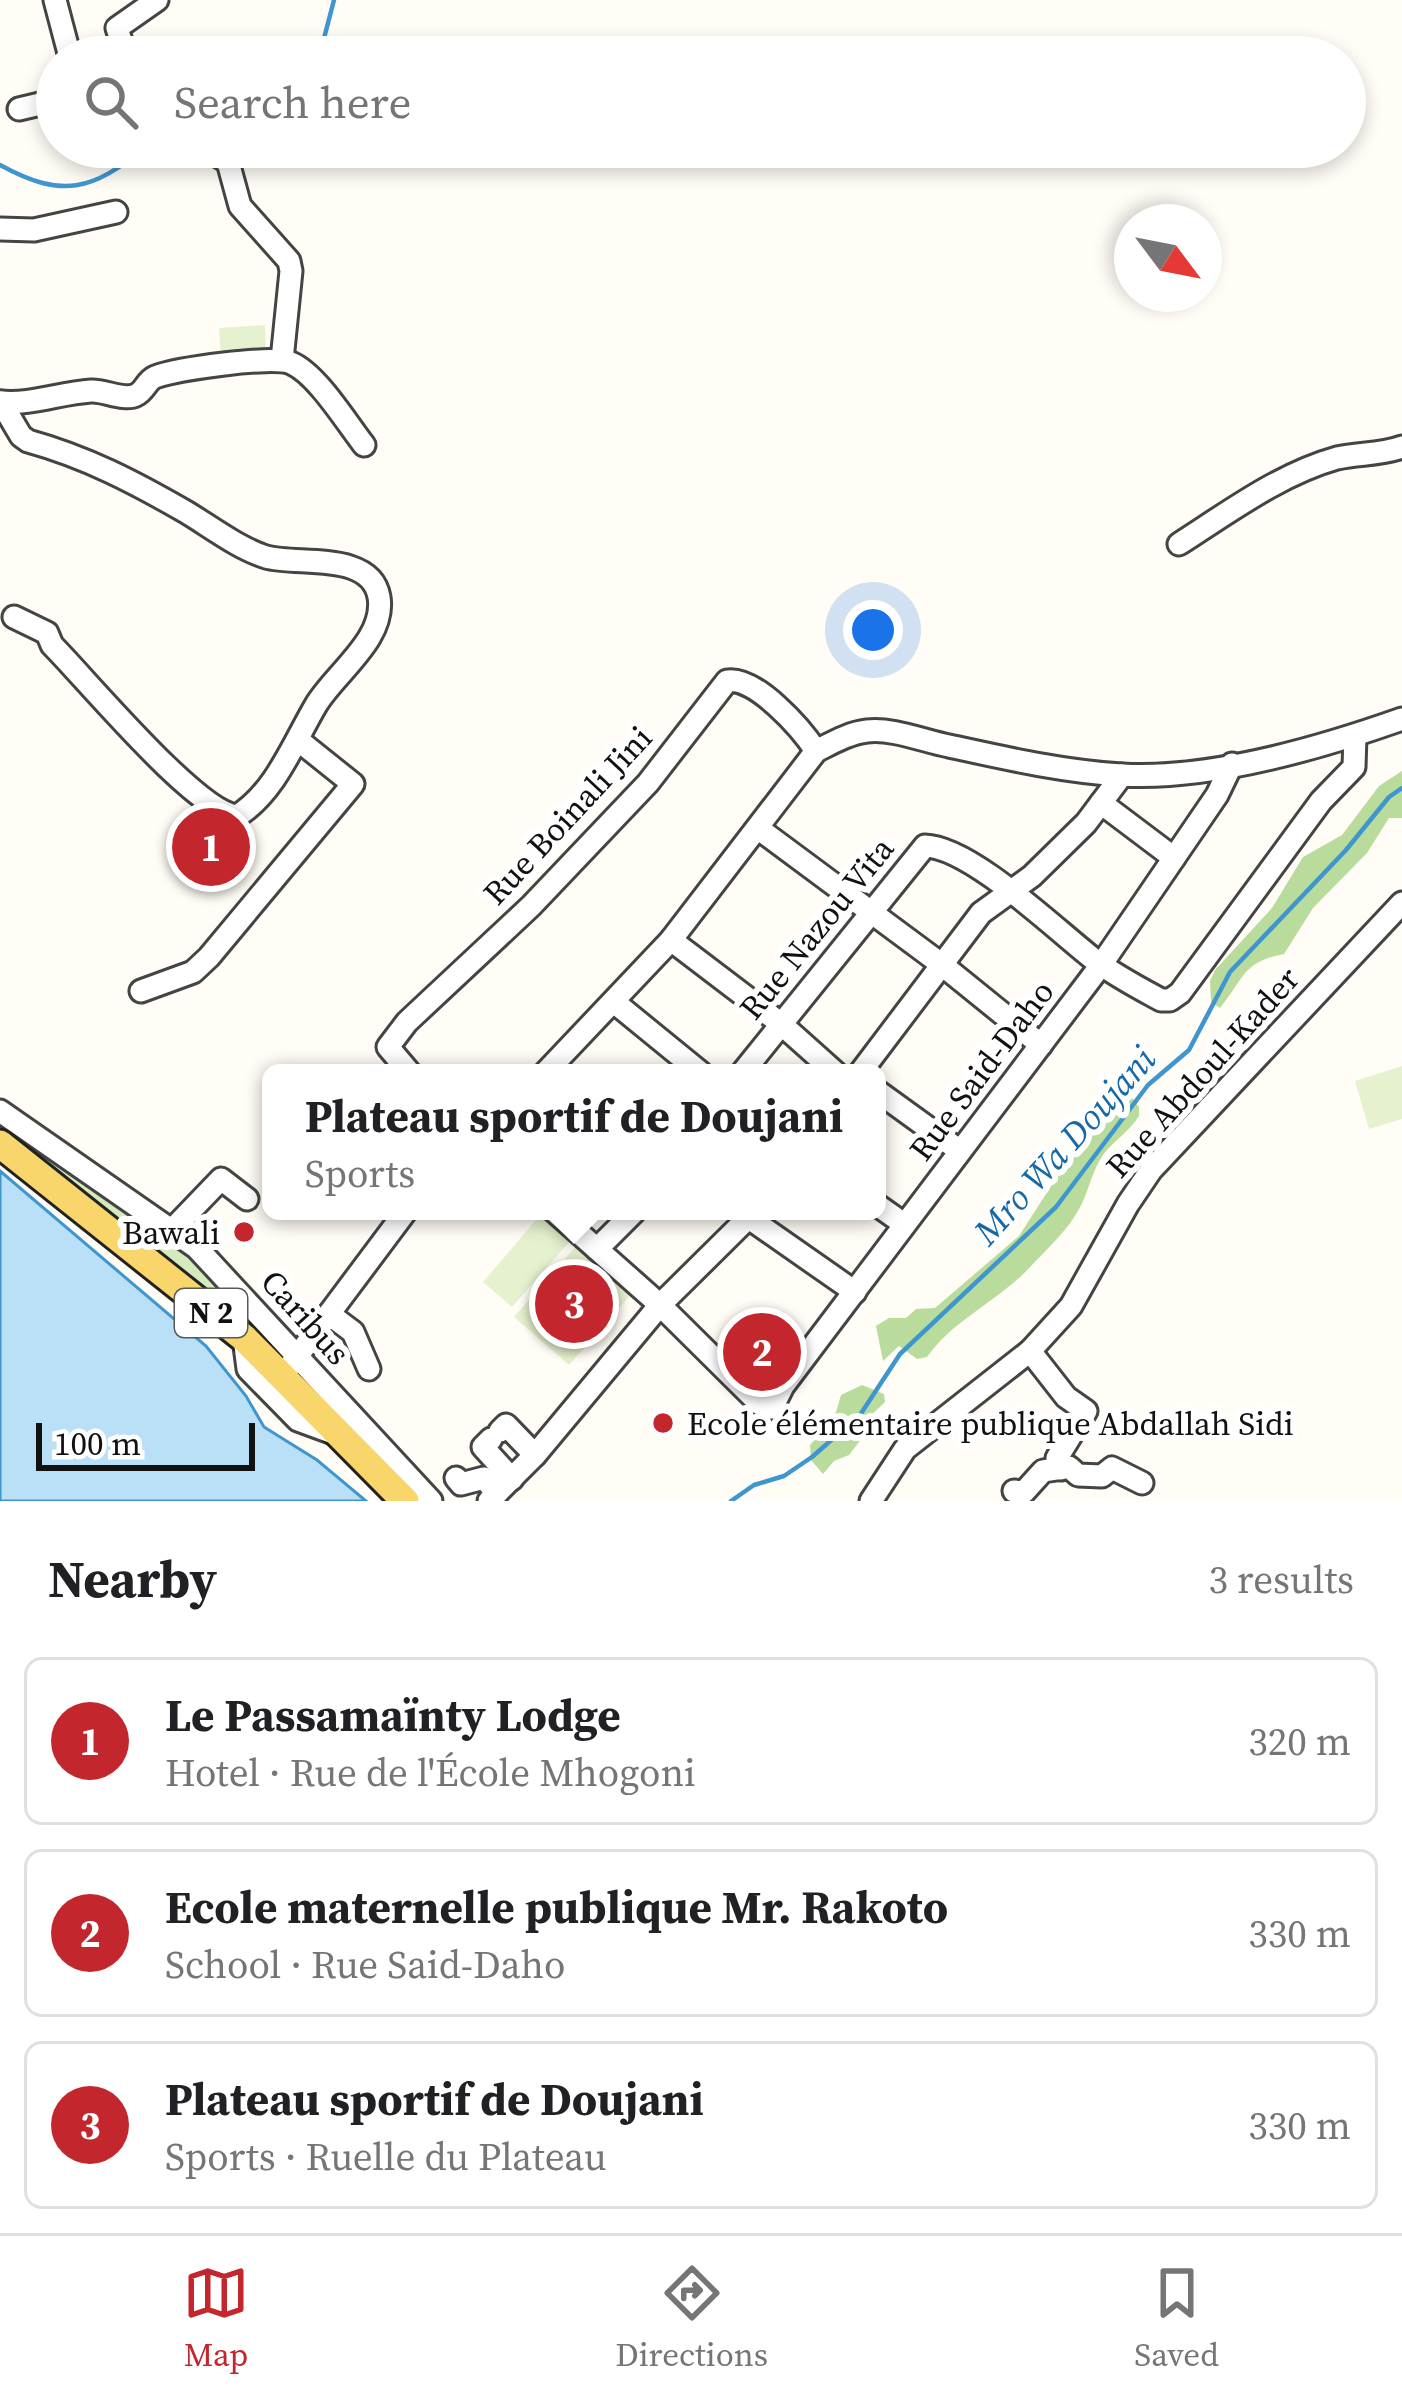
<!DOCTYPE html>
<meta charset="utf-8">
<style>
body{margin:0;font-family:"Source Serif 4",serif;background:#f6f6f6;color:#202124}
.compass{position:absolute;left:1114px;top:204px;width:108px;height:108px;border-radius:50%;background:#fff;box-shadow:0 6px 18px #0003;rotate:122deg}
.scale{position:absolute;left:36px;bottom:30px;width:219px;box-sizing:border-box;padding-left:12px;border:6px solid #111;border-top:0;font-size:33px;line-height:42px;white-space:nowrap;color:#111;-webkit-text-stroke:9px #fff;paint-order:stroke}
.you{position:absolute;left:873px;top:630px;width:42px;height:42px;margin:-30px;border:9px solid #fff;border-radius:50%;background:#1a73e8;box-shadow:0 0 0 18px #1a73e833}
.badge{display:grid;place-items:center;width:78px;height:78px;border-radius:50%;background:#c4262e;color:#fff;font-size:39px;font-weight:700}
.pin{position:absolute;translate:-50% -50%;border:6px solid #fff;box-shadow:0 3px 12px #0006}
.popup{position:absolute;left:262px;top:1064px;width:624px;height:156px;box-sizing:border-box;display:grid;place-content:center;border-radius:18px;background:#fff;filter:drop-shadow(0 3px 9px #0005);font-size:39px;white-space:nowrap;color:#757577}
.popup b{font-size:45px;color:#202124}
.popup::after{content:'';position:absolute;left:50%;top:100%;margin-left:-24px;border:24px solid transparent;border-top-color:#fff}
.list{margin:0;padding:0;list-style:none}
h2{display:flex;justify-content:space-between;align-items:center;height:156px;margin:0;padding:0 48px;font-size:51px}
h2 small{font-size:39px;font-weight:400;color:#757577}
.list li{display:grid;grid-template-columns:78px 1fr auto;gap:36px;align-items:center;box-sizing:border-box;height:168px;margin:0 24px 24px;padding:0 24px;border:3px solid #e0e0e0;border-radius:18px}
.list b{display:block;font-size:45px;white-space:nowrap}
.list p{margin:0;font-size:39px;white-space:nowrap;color:#757577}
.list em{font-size:39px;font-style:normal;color:#757577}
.icon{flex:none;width:66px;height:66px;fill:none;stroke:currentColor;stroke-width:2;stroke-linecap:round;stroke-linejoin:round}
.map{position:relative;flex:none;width:1402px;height:1501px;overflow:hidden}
.search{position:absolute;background:#fff;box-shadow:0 6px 18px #0003;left:36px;right:36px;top:36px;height:132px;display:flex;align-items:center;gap:30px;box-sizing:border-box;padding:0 42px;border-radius:66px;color:#757577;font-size:45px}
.sheet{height:732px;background:#fff}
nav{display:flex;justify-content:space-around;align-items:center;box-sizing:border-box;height:168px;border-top:3px solid #e0e0e0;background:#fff;font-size:33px;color:#757577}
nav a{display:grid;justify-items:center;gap:6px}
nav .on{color:#c4262e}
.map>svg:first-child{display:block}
</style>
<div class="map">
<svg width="1402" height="1501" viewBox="0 0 1402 1501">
<rect width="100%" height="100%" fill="#fffdf5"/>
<polygon fill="#d5ebbd" points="0,1120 184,1251 243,1312 240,1320 0,1136"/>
<g fill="#b9dc9c">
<path d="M 1402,771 L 1402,818 L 1389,818 L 1367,853 L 1313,908 L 1284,954 C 1242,962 1244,979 1220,1008 L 1211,1002 L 1210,981 L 1215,970 L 1272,908 L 1303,857 L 1342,835 L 1379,786 Z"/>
<path d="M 1121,1083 L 1139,1107 L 1139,1116 C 1130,1130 1118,1138 1107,1150 C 1092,1167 1090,1190 1079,1209 C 1068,1230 1047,1249 1031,1266 C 999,1301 954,1319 927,1357 L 917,1359 L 899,1346 L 883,1361 L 876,1326 L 889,1318 L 906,1318 L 916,1309 L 935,1308 L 1019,1236 L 1084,1135 L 1100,1121 L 1107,1107 L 1108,1090 Z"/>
<polygon points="862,1385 884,1394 885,1402 867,1419 865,1434 849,1455 834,1461 823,1474 811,1460 810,1445 834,1419 841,1395"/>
</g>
<g fill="#e6f2cf">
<polygon points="265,325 266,354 221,358 219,328"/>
<polygon points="1402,1066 1402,1119 1369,1129 1355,1081"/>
<polygon points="542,1213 572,1239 512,1307 483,1282"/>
<polygon points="579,1243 634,1291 569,1365 514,1317"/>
</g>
<polygon fill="#b9e0f7" stroke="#3f96cf" stroke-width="3" points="0,1171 206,1346 246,1396 264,1427 317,1460 366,1501 0,1501"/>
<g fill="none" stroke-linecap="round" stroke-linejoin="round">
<g stroke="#3f96cf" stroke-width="4.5">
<path d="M 223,57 C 243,37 272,50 296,57"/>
<polyline points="301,57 322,46 334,0"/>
<path d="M 0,165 C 62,199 93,191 145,147"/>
<polyline points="731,1501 754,1485 784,1476 812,1457 860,1415 900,1354 1056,1207 1148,1085 1189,1050 1230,972 1346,850 1389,797 1402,788"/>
</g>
<defs>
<g id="minor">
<polyline points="55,0 70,57"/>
<polyline points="126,57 117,28 157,0"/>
<polyline points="19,109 57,100"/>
<polyline points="218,156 228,162 240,206 289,261 291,271 282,360"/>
<polyline points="0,229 34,230 116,212"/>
<path d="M 0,402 C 32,405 59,393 91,391 C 104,390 124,401 136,395 C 145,391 146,381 155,377 C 176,369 273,355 291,363 C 317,374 346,422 364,445"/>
<path d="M 1,402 L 21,436 L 28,441 C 86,457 134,482 186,512 C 211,527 238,548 266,557 C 299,566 371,551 379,597 C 386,639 335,673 316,705 C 294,742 275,793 237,816 C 196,812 86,679 52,645 L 47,633 L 14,617"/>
<path d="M 1179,544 C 1229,512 1280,474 1337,458 C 1359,453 1380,455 1402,447"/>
<polyline points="1101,803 1174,858"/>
<polyline points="759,829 941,964 1041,1045"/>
<polyline points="671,940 780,1023 836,1073"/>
<polyline points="141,991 193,972 209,957 353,784 298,740"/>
<polyline points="614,1002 701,1073"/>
<path d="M 410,1073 L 388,1047 L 407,1022 L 531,906 L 648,783 L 727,681 C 755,676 801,728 816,751"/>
<path d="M 545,1073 L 671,940 L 816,751 C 832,743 849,733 867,731 C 893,728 923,741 949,746 C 1004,758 1065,772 1122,775 C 1210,780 1320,748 1402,719"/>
<path d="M 742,1073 L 925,846 C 971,847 1057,931 1096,961 C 1116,976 1139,988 1161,1000 L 1170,1000 L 1180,993 L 1321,801 L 1354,767 L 1355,736"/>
<polyline points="860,1073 981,913 1032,876 1086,823 1122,775"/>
<polyline points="877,1091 960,1151"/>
<polyline points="0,1111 197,1248 431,1501"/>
<polyline points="877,1205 904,1224"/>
<polyline points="554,1211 660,1305 760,1404 772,1408 783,1386 1101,965 1217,795 1232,764"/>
<polyline points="739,1211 855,1292"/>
<polyline points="172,1230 221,1179 247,1199"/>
<polyline points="597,1249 635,1211"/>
<polyline points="329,1314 353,1332 369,1369"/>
<polyline points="244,1338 248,1369 298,1420 336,1434"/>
<polyline points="1030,1351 1066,1397 1086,1411 1057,1458 1061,1469"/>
<polyline points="290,1366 406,1211"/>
<polyline points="500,1431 506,1425 535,1455"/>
<polyline points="491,1439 483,1447 512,1479"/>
<polyline points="456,1478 461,1484 484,1478 497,1493"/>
<polyline points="1014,1491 1024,1492 1043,1471 1069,1467 1078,1475 1102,1476 1112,1468 1142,1483"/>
<polyline points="489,1501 535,1455 660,1305 755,1211"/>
<polyline points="871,1501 905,1449 1030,1351 1071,1306 1128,1204 1151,1170 1402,903"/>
</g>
<polyline id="major" points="0,1144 244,1338 405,1501"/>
</defs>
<use href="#minor" stroke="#444" stroke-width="27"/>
<use href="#major" stroke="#222" stroke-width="33"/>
<use href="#minor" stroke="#fff" stroke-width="21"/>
<use href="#major" stroke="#f9d66b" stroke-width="27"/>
</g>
<g fill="#c4262e" stroke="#fff" stroke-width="4.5">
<circle cx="244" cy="1232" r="12"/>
<circle cx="663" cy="1423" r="12"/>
</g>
<g text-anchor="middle" stroke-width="12" stroke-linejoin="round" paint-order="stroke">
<rect fill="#fff" stroke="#585858" stroke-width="3" x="175" y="1289" width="72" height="48" rx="9"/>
<g font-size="30" font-weight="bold" fill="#111">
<text x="211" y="1323">N 2</text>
</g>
<g font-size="33" fill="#111" stroke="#fff">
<text transform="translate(567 815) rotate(-47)" y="12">Rue Boinali Jini</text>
<text transform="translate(816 928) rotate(-51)" y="12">Rue Nazou Vita</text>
<text transform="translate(981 1070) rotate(-53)" y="12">Rue Said-Daho</text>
<text transform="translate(1202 1072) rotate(-48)" y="12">Rue Abdoul-Kader</text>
<text transform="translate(306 1317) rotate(48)" y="12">Caribus</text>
</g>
<g font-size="33" fill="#111" stroke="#fff" text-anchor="end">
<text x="220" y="1244">Bawali</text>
<text x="687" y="1435" text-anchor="start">Ecole élémentaire publique Abdallah Sidi</text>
</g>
<g font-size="36" font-style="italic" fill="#1768a6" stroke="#fff">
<text transform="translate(1064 1145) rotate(-48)" y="13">Mro Wa Doujani</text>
</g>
</g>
</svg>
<svg class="compass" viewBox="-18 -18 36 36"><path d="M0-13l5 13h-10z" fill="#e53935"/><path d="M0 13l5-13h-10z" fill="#757577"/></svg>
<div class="scale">100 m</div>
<div class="you"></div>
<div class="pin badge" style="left:211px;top:847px">1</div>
<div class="pin badge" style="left:762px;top:1352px">2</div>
<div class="pin badge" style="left:574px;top:1304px">3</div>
<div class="popup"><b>Plateau sportif de Doujani</b>Sports</div>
<div class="search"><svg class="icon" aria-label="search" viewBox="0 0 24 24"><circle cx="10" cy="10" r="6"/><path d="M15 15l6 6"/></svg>Search here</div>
</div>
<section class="sheet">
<h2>Nearby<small>3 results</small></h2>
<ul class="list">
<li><span class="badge">1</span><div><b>Le Passamaïnty Lodge</b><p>Hotel · Rue de l'École Mhogoni</p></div><em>320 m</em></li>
<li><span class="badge">2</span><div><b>Ecole maternelle publique Mr. Rakoto</b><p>School · Rue Said-Daho</p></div><em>330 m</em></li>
<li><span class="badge">3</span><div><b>Plateau sportif de Doujani</b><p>Sports · Ruelle du Plateau</p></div><em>330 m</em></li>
</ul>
</section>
<nav>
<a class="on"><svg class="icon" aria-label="map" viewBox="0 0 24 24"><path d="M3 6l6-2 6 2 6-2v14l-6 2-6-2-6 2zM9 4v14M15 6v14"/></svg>Map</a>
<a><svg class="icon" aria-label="directions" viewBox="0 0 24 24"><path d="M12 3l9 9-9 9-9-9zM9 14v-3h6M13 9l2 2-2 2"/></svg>Directions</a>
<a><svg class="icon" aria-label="saved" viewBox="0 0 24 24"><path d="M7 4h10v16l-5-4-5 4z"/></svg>Saved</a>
</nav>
